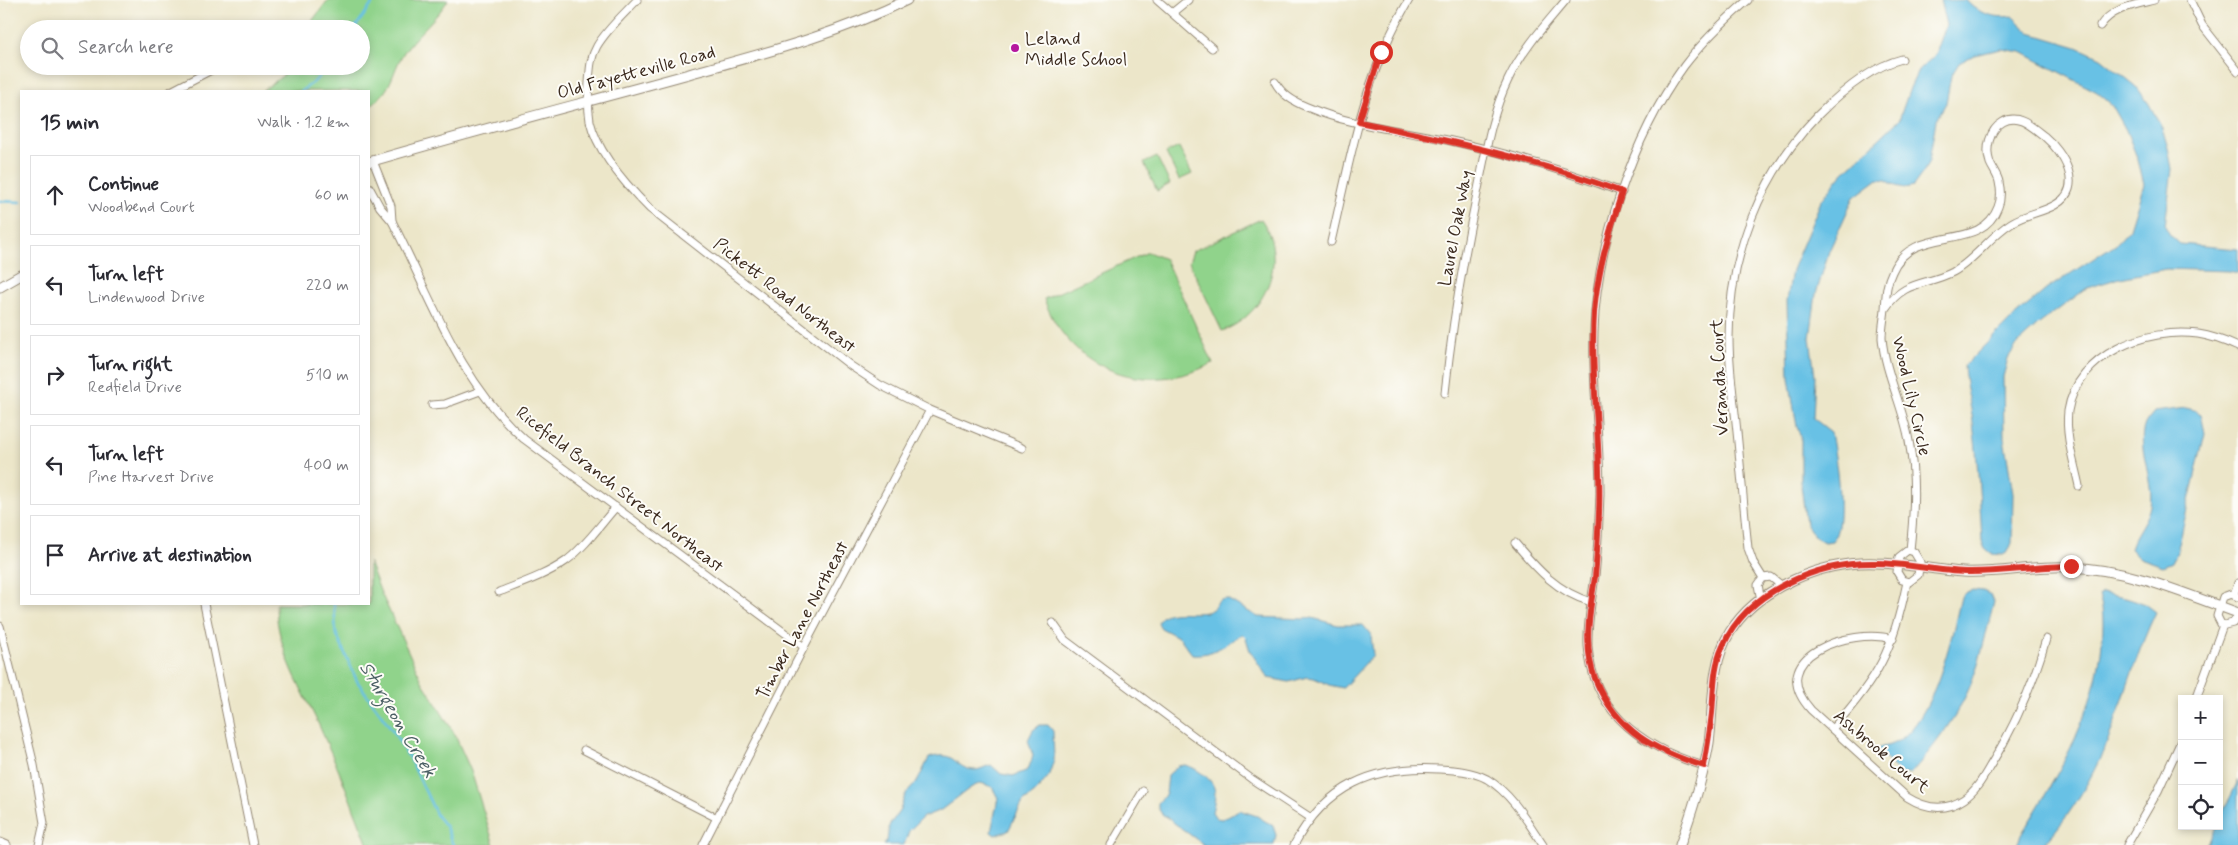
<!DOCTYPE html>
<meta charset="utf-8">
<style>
body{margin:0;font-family:Mynerve,sans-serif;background:#f7f7f7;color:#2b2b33}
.controls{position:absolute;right:15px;bottom:15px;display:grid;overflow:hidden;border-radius:0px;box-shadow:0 2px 8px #0003}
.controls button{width:45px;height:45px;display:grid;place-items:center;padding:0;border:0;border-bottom:1px solid #e1e1e2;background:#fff;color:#2b2b33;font:25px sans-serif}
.stop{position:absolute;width:15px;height:15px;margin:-11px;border:4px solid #d93025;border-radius:50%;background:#fff}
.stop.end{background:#d93025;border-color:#fff;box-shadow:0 1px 5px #0008}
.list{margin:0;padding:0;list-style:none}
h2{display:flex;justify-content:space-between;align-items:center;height:65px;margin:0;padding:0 20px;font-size:21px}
h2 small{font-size:16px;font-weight:400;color:#7c7c81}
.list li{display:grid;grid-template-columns:32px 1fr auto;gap:15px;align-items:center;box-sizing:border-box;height:80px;margin:0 10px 10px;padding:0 10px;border:1px solid #e1e1e2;border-radius:0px}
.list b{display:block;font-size:19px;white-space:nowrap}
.list p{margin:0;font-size:16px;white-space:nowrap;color:#7c7c81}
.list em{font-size:16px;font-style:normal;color:#7c7c81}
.icon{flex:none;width:28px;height:28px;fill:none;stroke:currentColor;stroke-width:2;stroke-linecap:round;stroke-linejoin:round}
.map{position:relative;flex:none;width:2238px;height:845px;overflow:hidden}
.search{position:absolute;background:#fff;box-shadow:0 2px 8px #0003;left:20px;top:20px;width:350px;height:55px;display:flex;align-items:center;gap:12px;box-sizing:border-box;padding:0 18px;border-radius:28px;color:#7c7c81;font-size:19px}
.panel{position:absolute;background:#fff;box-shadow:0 2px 8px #0003;left:20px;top:90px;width:350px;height:515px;border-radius:0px}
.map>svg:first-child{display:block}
</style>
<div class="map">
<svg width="2238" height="845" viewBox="0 0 2238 845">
<rect width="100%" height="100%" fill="#fdfcf7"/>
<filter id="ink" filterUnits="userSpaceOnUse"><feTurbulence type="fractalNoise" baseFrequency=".02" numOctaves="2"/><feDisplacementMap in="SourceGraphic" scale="10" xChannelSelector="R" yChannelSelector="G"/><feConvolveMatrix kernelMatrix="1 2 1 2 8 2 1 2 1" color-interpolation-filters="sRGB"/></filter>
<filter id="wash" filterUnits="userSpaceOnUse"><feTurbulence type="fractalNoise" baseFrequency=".0096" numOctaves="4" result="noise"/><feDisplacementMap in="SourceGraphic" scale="20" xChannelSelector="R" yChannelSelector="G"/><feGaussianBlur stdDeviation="1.12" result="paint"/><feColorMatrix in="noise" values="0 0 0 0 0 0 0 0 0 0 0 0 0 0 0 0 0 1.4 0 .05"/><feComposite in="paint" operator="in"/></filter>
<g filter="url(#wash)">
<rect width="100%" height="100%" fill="#ece6c9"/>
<g fill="#90d38b" stroke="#667e54">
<path d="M 328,0 L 448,0 C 437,18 420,31 407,48 C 391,69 395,90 369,106 L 369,91 L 262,91 L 285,74 L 291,66 L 361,66 L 361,29 L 306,29 Z"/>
<polygon points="1179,147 1192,174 1179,180 1166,153"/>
<polygon points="1157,157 1170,184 1157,191 1144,163"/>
<path d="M 1261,219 C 1289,259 1266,315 1222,331 L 1189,262 L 1193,251 Z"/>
<path d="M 1148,252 L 1165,259 L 1213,363 C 1147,398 1070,371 1044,299 Z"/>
<path d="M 369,562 L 381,593 L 422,681 L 454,733 L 471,771 L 494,845 L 368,845 C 353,807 339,769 322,732 C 304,691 276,650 276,604 L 369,604 Z"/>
</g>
<g fill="#68c1e5" stroke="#527682">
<path d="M 1940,0 L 1966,0 C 1975,13 1997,19 2012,16 L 2030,33 L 2077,47 L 2101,58 L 2136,86 L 2149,104 L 2162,128 L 2168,148 L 2172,169 L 2165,226 L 2170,235 L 2180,244 L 2238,249 L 2238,273 L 2229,271 L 2166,269 L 2120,278 L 2087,288 L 2039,324 L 2018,343 L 2008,358 L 2003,377 L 2004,438 L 2013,494 L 2012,543 L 2008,552 L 2003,555 L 1991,554 L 1985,549 L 1982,542 C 1980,502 1978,463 1973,423 C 1971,404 1965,385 1964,366 L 2010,320 L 2047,289 L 2117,243 L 2130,229 L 2144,184 L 2138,160 L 2126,130 L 2112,105 L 2097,92 L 2021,52 L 2001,49 L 1974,55 L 1959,63 L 1951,76 L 1946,103 L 1936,120 L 1929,161 L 1924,171 L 1913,186 L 1905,188 L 1896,186 L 1886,180 L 1878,179 L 1854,197 L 1829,251 L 1816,294 L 1810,338 L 1815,376 L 1813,418 L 1831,432 C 1835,455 1847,525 1832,541 L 1824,542 L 1815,537 L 1806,524 L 1801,485 L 1801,438 L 1797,427 L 1789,378 L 1787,301 L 1792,270 L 1821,201 L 1842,174 L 1899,120 L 1910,88 L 1918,71 L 1936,54 L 1946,25 Z"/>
<path d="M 2186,408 L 2194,410 L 2201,414 L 2205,433 L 2177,552 L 2172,562 L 2163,566 L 2140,558 L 2130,549 C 2134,535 2145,523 2149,510 C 2157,485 2135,447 2145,424 C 2147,420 2151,416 2154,412 Z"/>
<path d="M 1973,590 L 1983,591 L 1991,595 L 1994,602 C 1987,629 1981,658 1971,684 C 1959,714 1932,750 1910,774 L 1901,774 L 1877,750 L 1880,747 C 1930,744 1952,636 1961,597 L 1966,592 Z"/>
<path d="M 2102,593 C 2121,596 2140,598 2156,612 C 2139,647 2129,683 2116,719 C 2100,764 2076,810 2043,845 L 2017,845 L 2021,835 C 2057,776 2091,722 2101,652 C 2103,633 2105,613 2099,595 Z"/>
<path d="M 1227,599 L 1258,617 L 1304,619 L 1312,618 L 1338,625 L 1363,625 L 1371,635 L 1373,655 L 1343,688 L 1329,685 L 1314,678 L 1307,677 L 1289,682 L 1268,678 L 1250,651 L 1246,638 L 1242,634 C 1226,644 1213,656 1192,654 L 1180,638 L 1161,628 L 1158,623 C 1164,605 1194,617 1209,611 C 1215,609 1216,603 1220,600 Z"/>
<path d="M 1040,725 L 1048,725 L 1053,731 L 1054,760 L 1048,777 L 1035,793 L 1023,802 L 1008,831 L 995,835 L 991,832 L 998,798 L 992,787 L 981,783 L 970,788 L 941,810 L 923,817 L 909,831 L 904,845 L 884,845 L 887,841 L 889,826 L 900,810 L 905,795 L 917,782 L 929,758 C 957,749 953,769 975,770 C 980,770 986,766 991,765 L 1001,774 L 1013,776 L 1028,770 L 1033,756 L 1028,740 L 1033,730 Z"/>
<path d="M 1185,765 C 1193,767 1197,770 1204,775 C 1218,786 1216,795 1212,812 L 1216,818 L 1222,819 L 1239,810 L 1257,816 L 1273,826 L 1276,835 L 1274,845 L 1204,845 L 1162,814 L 1158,808 L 1158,803 L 1166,794 L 1168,775 L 1178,766 Z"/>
<path d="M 2238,780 L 2238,845 L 2206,845 L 2216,826 L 2219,826 C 2219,816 2234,792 2238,780 Z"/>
</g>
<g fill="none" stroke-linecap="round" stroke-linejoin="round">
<g stroke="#68c1e5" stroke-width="2.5">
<polyline points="354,29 375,0"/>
<polyline points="301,91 314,82 328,66"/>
<polyline points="0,201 21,202"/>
<polyline points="334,604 336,633 357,681 393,731 411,761 437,816 446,827 453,845"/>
</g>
</g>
</g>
<g filter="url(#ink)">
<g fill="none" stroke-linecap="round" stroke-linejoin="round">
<defs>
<g id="minor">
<path d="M 637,0 C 624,14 607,29 597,46 C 590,58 590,70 589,83 C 588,96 588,109 590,121 C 597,152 628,187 650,209 L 851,366 L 880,385 L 930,410 L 1022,448"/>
<polyline points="1157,0 1212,48"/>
<polyline points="2190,0 2202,25 2238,71"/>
<polyline points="1172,13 1188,0"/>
<path d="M 2100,26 C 2112,8 2134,5 2154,0"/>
<path d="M 1275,82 C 1282,95 1294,102 1307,107 C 1351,126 1401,130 1447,140 C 1507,153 1565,171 1622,192"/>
<polyline points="171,91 219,66"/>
<path d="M 373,161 L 391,206 L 392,221 C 431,297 459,382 524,439 L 804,647"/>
<polyline points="369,187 380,207 392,221"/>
<path d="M 1331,242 C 1351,156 1363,77 1409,0"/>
<path d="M 1885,309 C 1905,279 1926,286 1953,272 C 1976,259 1990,236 2011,223 C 2025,214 2041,213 2055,205 C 2086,188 2063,152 2044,136 C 2032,127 2018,113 2003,122 C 1989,130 1985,149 1990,163 C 1993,170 1998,176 1999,182 C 2001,191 2001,200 1998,207 C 1981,254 1913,222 1892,272 C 1886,284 1886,295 1885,309 C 1884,319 1882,328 1882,338 C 1885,373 1903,406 1909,441 C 1916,478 1914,513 1910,550"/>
<path d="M 1445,393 C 1452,326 1463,260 1477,194 C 1485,156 1491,115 1508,80 C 1522,50 1545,25 1566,0"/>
<polyline points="432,405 445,404 480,391"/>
<path d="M 2079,486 C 2074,462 2065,436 2068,411 C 2077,354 2147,327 2198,334 C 2212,336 2225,341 2238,347"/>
<path d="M 1515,543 C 1537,569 1557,592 1591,602"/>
<polygon points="1908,550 1914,552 1920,562 1918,575 1909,582 1902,580 1897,572 1899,557"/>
<path d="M 1763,578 L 1753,562 L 1748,548 C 1744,510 1741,471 1737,432 C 1734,401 1729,369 1729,338 C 1729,255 1760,175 1818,115 C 1841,92 1870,67 1902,59"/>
<path d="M 499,592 C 522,583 546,575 566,561 C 585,547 600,525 616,507"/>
<polyline points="2234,594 2238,583"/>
<polyline points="2238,597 2231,594 2223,597 2217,616 2221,624 2225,625 2233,623 2238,615"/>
<polyline points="1761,600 1758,585 1763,578 1771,577 1782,586"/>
<polyline points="204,604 253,845"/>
<polyline points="1053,623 1065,640 1253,780 1311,818"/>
<polyline points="0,626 34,765 44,823 39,845"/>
<path d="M 1893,639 C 1851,627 1762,656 1811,710 L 1907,797 C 1926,809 1945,812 1964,799 C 1976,791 1983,778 1990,766 C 2015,726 2033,685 2046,639"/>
<polyline points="2196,699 2223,625"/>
<path d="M 1832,729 C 1879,677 1893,650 1907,582"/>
<polyline points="584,750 717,818"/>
<path d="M 1704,766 C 1644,748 1593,714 1588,646 C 1587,623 1592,599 1595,576 C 1598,549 1599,521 1600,493 C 1600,439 1592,386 1594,332 C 1596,245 1633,136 1684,66 C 1703,41 1725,20 1748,0"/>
<polyline points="0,842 7,845"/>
<polyline points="703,845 804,647 930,410"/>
<polyline points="1111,845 1143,791"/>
<path d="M 1294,845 C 1325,786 1374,765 1439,769 C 1455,770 1472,771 1487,779 C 1512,794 1527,821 1543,845"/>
<polyline points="2127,845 2158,791 2182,739"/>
</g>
<g id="tertiary">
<path d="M 369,162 C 474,131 580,104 685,75 C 761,54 836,35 907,0"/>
<polyline points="0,287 21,275"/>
<path d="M 1680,845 C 1692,812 1703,778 1709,743 C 1714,706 1710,664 1730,632 C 1759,586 1824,561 1876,563 C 1905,563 1934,570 1963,572 C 1999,574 2034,565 2070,567 C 2129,569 2183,593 2238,613"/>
</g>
</defs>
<use href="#minor" stroke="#948874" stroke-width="9"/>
<use href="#tertiary" stroke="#948874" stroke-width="11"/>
<use href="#minor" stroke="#fff" stroke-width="7"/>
<use href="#tertiary" stroke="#fff" stroke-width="9"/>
</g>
</g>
<g fill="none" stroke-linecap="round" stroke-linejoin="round" filter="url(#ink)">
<path stroke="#d93025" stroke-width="6" d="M 1381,52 L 1359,122 C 1448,140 1536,160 1622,192 C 1610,231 1597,271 1594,313 C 1590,379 1602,446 1599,513 C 1598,534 1597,555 1595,577 C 1590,611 1582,647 1596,681 C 1617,731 1655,751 1704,766 C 1707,748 1710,731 1712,713 C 1714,691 1713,667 1723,646 C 1747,591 1818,562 1875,563 C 1905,563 1935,571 1965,572 C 2001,573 2036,566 2071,566"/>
</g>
<circle fill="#b5179e" stroke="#fdfcf7" stroke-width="2" cx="1015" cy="48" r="5"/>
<g text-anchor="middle" stroke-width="4" stroke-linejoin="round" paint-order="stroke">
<g font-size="18" fill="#3b2a1e" stroke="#fdfcf7" text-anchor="start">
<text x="1025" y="44">Leland<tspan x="1025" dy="21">Middle School</tspan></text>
</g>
<g font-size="18" fill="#3b2a1e" stroke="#fdfcf7">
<text transform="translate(636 72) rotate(-15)" y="6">Old Fayetteville Road</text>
<text transform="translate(1455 228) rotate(-79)" y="6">Laurel Oak Way</text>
<text transform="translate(785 295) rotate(38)" y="6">Pickett Road Northeast</text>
<text transform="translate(1719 377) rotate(-93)" y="6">Veranda Court</text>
<text transform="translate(1912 396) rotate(77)" y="6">Wood Lily Circle</text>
<text transform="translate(620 489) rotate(38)" y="6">Ricefield Branch Street Northeast</text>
<text transform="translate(802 620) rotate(-62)" y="6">Timber Lane Northeast</text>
<text transform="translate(1882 751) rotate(40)" y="6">Ashbrook Court</text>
</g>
<g font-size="19" font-style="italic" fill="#4b5f64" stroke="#fdfcf7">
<text transform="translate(399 719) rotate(59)" y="7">Sturgeon Creek</text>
</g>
</g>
</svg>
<div class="controls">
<button>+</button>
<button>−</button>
<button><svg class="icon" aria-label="locate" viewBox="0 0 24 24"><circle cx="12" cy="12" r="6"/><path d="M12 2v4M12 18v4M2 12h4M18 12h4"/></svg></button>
</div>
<div class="stop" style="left:1381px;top:52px"></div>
<div class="stop end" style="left:2071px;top:566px"></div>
<div class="search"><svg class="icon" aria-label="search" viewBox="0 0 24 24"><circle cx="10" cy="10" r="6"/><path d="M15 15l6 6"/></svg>Search here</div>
<section class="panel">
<h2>15 min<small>Walk · 1.2 km</small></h2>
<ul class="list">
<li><svg class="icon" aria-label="ahead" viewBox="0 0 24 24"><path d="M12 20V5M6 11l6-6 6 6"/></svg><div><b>Continue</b><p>Woodbend Court</p></div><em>60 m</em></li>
<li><svg class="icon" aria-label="left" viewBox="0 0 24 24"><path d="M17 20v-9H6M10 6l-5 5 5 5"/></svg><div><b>Turn left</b><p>Lindenwood Drive</p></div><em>220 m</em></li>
<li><svg class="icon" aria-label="right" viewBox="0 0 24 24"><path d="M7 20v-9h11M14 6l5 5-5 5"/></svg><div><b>Turn right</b><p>Redfield Drive</p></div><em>510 m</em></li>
<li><svg class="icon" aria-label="left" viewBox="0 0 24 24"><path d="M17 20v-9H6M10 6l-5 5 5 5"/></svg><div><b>Turn left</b><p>Pine Harvest Drive</p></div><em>400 m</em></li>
<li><svg class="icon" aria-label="arrive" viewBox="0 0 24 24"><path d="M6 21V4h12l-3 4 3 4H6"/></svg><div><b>Arrive at destination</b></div></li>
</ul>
</section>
</div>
